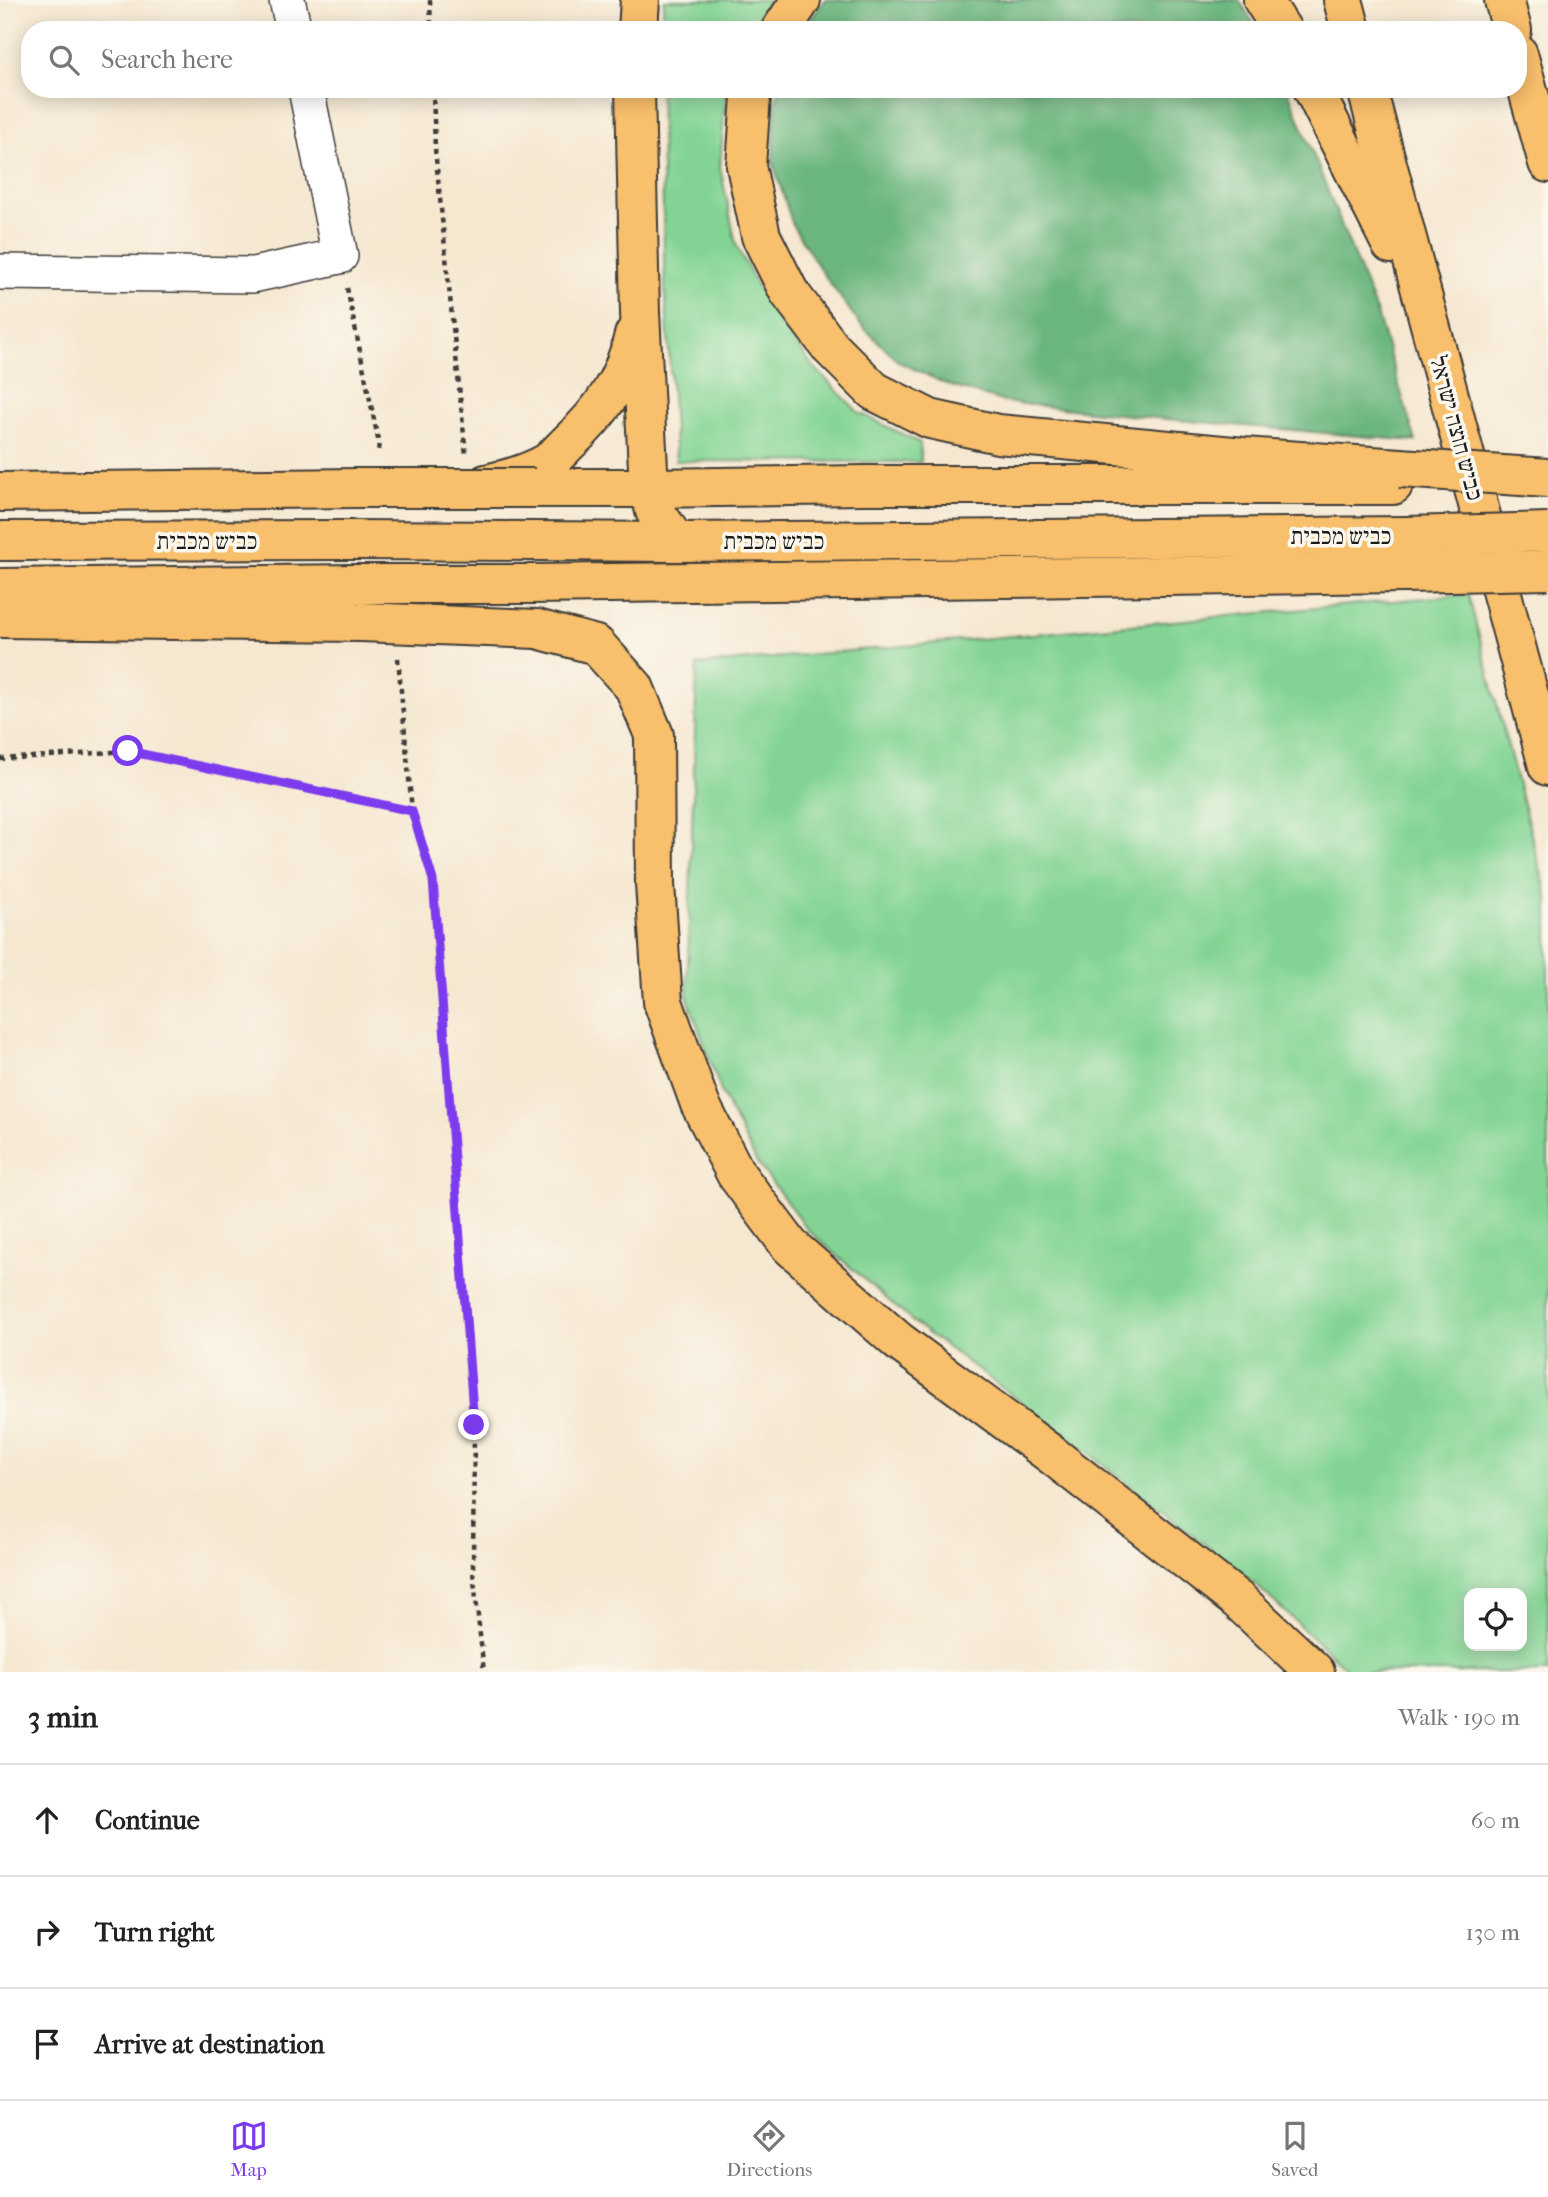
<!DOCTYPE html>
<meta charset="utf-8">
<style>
body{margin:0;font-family:"IM FELL French Canon","Frank Ruhl Libre",serif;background:#f2f2f2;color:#222}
.controls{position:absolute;right:21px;bottom:21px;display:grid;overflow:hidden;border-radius:14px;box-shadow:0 4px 18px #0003}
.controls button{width:63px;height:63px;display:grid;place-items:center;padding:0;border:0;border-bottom:2px solid #e0e0e0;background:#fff;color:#222;font:35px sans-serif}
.stop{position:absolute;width:21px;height:21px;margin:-16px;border:5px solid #7c3aed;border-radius:50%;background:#fff}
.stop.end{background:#7c3aed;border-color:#fff;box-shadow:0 2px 7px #0008}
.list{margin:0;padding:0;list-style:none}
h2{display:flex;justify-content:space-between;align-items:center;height:91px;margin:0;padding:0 28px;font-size:30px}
h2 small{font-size:23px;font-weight:400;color:#767676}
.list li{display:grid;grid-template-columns:46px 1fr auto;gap:21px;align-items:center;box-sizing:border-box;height:112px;padding:0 28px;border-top:2px solid #e0e0e0}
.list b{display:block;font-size:26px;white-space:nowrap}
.list em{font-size:23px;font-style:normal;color:#767676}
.icon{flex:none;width:38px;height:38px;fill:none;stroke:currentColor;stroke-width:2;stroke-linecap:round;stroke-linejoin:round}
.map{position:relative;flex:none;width:1548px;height:1672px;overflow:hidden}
.search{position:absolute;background:#fff;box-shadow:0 4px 18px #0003;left:21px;right:21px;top:21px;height:77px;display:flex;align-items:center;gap:18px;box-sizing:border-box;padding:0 24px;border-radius:28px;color:#767676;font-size:26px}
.sheet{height:427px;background:#fff}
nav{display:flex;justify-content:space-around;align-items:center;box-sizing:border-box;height:98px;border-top:2px solid #e0e0e0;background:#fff;font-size:19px;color:#767676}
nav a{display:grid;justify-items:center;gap:4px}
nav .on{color:#7c3aed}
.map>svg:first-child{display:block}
</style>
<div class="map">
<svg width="1548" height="1672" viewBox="0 0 1548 1672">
<rect width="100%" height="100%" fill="#fbf7ec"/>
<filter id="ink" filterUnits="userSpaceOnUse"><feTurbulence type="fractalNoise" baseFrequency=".0143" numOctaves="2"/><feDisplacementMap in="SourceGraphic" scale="14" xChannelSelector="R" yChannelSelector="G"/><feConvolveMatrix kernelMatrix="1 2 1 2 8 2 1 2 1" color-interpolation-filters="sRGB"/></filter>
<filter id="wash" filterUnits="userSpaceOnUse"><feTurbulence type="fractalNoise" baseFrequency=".00686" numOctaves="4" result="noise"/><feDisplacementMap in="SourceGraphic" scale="28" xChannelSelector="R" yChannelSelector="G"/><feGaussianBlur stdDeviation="1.57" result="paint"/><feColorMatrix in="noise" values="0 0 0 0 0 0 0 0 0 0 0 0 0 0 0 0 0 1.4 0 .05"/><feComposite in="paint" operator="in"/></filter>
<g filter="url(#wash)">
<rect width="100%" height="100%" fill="#f5e7d0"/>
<g fill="#83d494" stroke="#507858" stroke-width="2" fill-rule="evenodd">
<polygon points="664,0 769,0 761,11 752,30 662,30"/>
<polygon points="660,89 726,89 720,167 736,245 767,305 812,365 858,412 920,443 921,462 676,461 665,289"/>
<path d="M 1468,594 L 1548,899 L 1548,1672 L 1350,1672 L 1254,1583 L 1067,1436 L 913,1322 L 808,1230 L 756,1161 L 722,1094 L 687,996 L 697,665 ZM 1522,1593 L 1522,1646 L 1469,1646 L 1469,1593 Z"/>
</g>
<g fill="#6ab67e" stroke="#43694d" stroke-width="2">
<polygon points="825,0 1239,0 1258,30 803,30"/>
<polygon points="780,89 1287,89 1376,311 1416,441 1165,419 1005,402 948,385 899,362 860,324 824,275 793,226 773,163 775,103"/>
</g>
</g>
<g filter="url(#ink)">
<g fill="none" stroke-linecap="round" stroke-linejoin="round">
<defs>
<g id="minor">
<polyline points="287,0 294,30"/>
<polyline points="0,272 253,275 340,256 306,89"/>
</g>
<g id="primary">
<polyline points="649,488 864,485 1393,485"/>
<polyline points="676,542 1406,536"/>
</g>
<g id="motorway">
<polyline points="1263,0 1282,30"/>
<polyline points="1343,0 1351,30"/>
<polyline points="1504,0 1512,30"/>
<polyline points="638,30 640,0"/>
<polyline points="781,30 801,0"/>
<polyline points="1518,54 1548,163"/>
<polyline points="635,89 640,313 649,488 655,511 676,542"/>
<polyline points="754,89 751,96 746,166 761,236 789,292 831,348 874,391 930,419 998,434 1244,457 1400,468"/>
<polyline points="1313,89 1391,244"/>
<polyline points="1367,89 1548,766"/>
<path d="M 486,484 C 507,479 528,474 547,463 C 554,458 561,450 567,444 C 601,413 624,380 634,335"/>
<polyline points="535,488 649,488"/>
<polyline points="0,492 358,488"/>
<polyline points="0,541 352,540"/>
<polyline points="533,541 676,542"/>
<polyline points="530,584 1405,573"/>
<polyline points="0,588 357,584"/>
<polyline points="0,618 361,622"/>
<polyline points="537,629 596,645 634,687 654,735 655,884 663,1002 700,1104 736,1174 790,1246 898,1341 1052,1455 1239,1601 1315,1672"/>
</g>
</defs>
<use href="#minor" stroke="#3d3a37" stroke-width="38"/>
<use href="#primary" stroke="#3d3a37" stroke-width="42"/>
<use href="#motorway" stroke="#3d3a37" stroke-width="42"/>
<g stroke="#3d3a37" stroke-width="4.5" stroke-dasharray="5 5" stroke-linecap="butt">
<polyline points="430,0 431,30"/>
<polyline points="433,89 435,149 466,455"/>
<polyline points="347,288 378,439 379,454"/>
<polyline points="398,658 412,811 433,880 474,1425 473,1571 484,1672"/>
<polyline points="0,759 128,751 412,811"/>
</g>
<use href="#minor" stroke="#fff" stroke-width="35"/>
<use href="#primary" stroke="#f8bf6c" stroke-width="38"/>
<use href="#motorway" stroke="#f8bf6c" stroke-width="38"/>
<defs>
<polyline id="primary-bridge" points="1406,536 1548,532"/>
<g id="motorway-bridge">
<polyline points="1400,468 1548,478"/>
<polyline points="358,488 535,488"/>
<polyline points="352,540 533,541"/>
<polyline points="1405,573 1548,570"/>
<polyline points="357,584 530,584"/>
<polyline points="361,622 537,629"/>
</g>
</defs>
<use href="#primary-bridge" stroke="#3d3a37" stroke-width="42" stroke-linecap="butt"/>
<use href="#motorway-bridge" stroke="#3d3a37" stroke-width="42" stroke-linecap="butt"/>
<use href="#primary-bridge" stroke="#f8bf6c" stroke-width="38"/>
<use href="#motorway-bridge" stroke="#f8bf6c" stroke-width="38"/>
</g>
</g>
<g fill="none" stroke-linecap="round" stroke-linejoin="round" filter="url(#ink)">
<polyline stroke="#7c3aed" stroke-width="9" points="128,751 412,811 433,880 474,1425"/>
</g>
<g text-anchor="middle" stroke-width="7" stroke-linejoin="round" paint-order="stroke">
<g font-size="23" fill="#1c1c1c" stroke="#fbf7ec">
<text transform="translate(1457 428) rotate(75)" y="8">כביש חוצה ישראל</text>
<text x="1341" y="544">כביש מכבית</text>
<text x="207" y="549">כביש מכבית</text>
<text x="774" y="549">כביש מכבית</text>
</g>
</g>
</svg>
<div class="controls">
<button><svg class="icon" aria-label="locate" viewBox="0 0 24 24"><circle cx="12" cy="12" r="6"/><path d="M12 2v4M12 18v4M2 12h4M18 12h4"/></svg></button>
</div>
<div class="stop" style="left:128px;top:751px"></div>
<div class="stop end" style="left:474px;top:1425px"></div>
<div class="search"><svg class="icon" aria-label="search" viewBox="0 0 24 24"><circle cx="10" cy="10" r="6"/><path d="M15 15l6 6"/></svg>Search here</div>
</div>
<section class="sheet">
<h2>3 min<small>Walk · 190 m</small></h2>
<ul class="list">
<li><svg class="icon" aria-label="ahead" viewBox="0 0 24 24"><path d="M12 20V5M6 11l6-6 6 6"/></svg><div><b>Continue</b></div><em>60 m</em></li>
<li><svg class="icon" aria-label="right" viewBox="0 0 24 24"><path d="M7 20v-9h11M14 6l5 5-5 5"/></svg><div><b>Turn right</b></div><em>130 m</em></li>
<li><svg class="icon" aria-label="arrive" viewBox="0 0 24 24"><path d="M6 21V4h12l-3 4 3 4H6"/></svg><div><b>Arrive at destination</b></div></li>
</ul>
</section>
<nav>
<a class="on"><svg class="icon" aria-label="map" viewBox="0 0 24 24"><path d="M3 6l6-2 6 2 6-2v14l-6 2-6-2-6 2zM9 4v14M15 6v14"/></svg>Map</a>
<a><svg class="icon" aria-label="directions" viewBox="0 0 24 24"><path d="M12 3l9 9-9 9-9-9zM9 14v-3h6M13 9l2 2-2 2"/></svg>Directions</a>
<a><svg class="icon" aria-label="saved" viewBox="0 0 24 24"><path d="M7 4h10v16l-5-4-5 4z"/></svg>Saved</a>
</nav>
